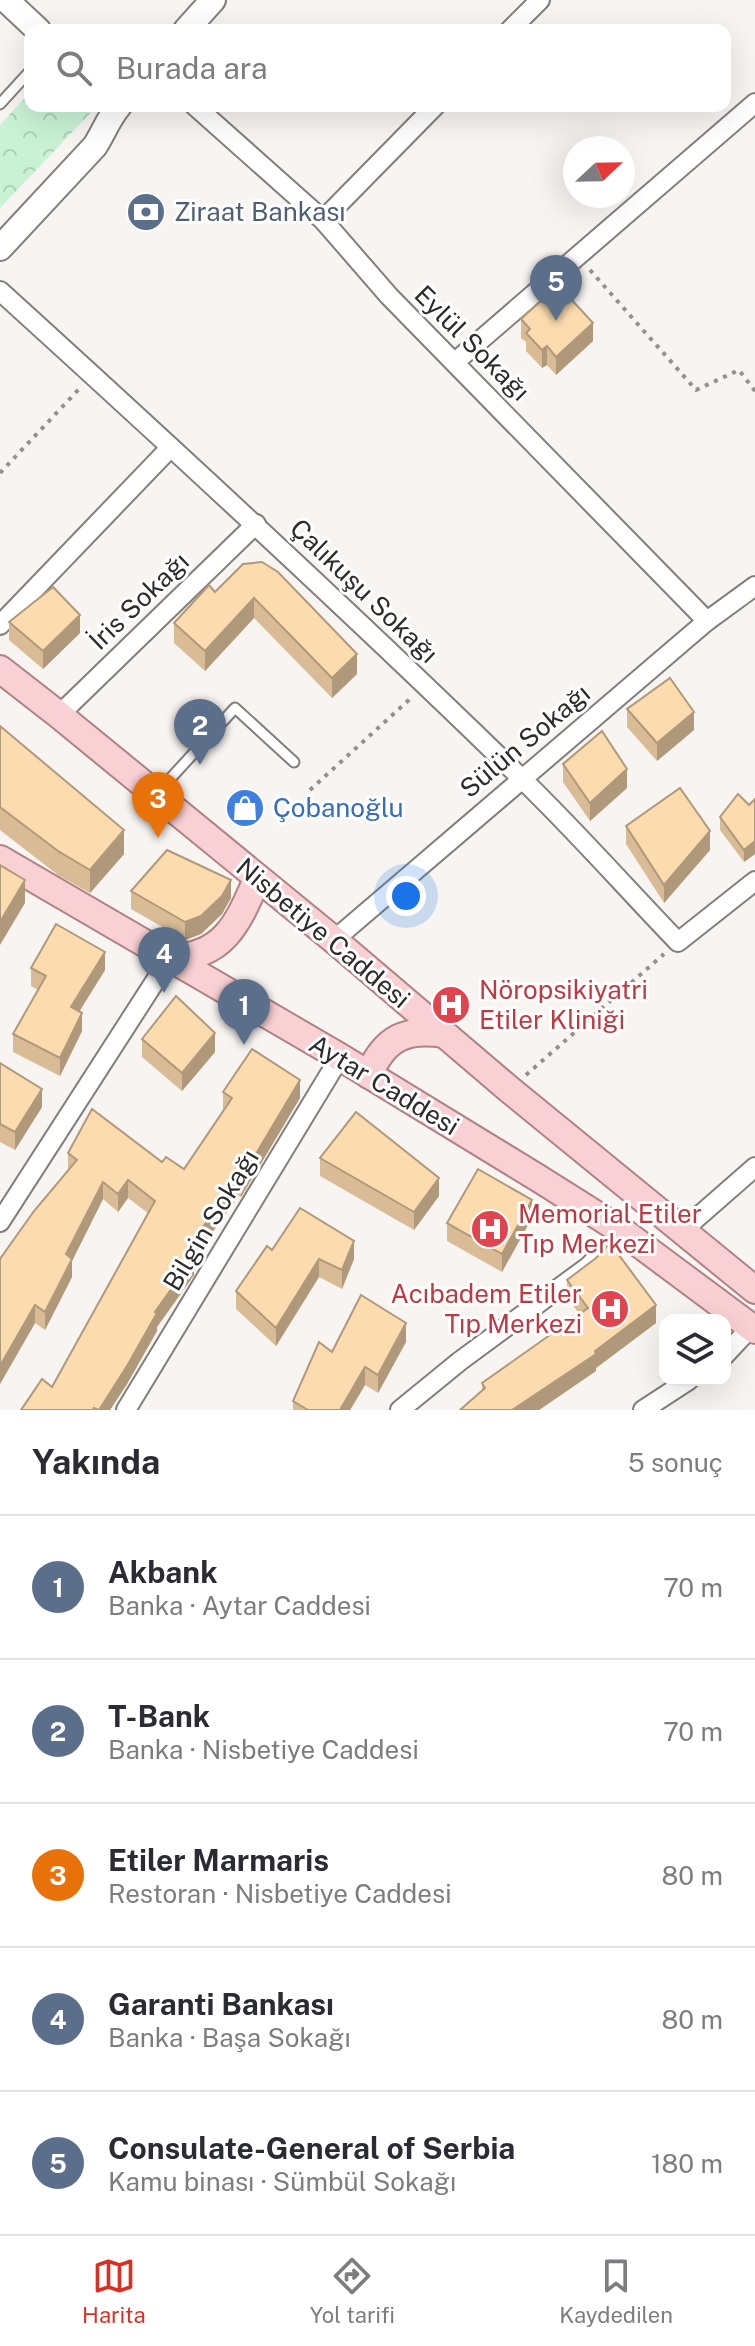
<!DOCTYPE html>
<html lang="tr">
<meta charset="utf-8">
<style>
body{margin:0;font-family:"Public Sans",sans-serif;background:#f7f7f7;color:#2b2b33}
.controls{position:absolute;right:24px;bottom:24px;display:grid;overflow:hidden;border-radius:16px;box-shadow:0 8px 32px #0002}
.controls button{width:72px;height:72px;display:grid;place-items:center;padding:0;border:0;border-bottom:2px solid #e1e1e2;background:#fff;color:#2b2b33;font:40px sans-serif}
.compass{position:absolute;left:563px;top:136px;width:72px;height:72px;border-radius:50%;background:#fff;box-shadow:0 8px 32px #0002;rotate:68deg}
.you{position:absolute;left:406px;top:896px;width:28px;height:28px;margin:-20px;border:6px solid #fff;border-radius:50%;background:#1a73e8;box-shadow:0 0 0 12px #1a73e833}
.badge{display:grid;place-items:center;width:52px;height:52px;border-radius:50%;background:#d93025;color:#fff;font-size:26px;font-weight:700}
.pin{position:absolute;translate:-50% -66px;filter:drop-shadow(0 2px 4px #0008)}
.pin::after{content:'';position:absolute;top:42px;width:28px;height:24px;background:inherit;clip-path:polygon(0 0,100% 0,50% 100%)}
.list{margin:0;padding:0;list-style:none}
h2{display:flex;justify-content:space-between;align-items:center;height:104px;margin:0;padding:0 32px;font-size:34px}
h2 small{font-size:26px;font-weight:400;color:#7c7c81}
.list li{display:grid;grid-template-columns:52px 1fr auto;gap:24px;align-items:center;box-sizing:border-box;height:144px;padding:0 32px;border-top:2px solid #e1e1e2}
.list b{display:block;font-size:30px;white-space:nowrap}
.list p{margin:0;font-size:26px;white-space:nowrap;color:#7c7c81}
.list em{font-size:26px;font-style:normal;color:#7c7c81}
.icon{flex:none;width:44px;height:44px;fill:none;stroke:currentColor;stroke-width:2;stroke-linecap:round;stroke-linejoin:round}
.map{position:relative;flex:none;width:755px;height:1410px;overflow:hidden}
.search{position:absolute;background:#fff;box-shadow:0 8px 32px #0002;left:24px;right:24px;top:24px;height:88px;display:flex;align-items:center;gap:20px;box-sizing:border-box;padding:0 28px;border-radius:16px;color:#7c7c81;font-size:30px}
.sheet{height:824px;background:#fff}
nav{display:flex;justify-content:space-around;align-items:center;box-sizing:border-box;height:112px;border-top:2px solid #e1e1e2;background:#fff;font-size:22px;color:#7c7c81}
nav a{display:grid;justify-items:center;gap:4px}
nav .on{color:#d93025}
.map>svg:first-child{display:block}
</style>
<div class="map">
<svg width="755" height="1410" viewBox="0 0 755 1410">
<defs>
<pattern id="park-crowns" width="20" height="18" patternUnits="userSpaceOnUse" patternTransform="scale(2)"><rect width="20" height="18" fill="#c9f2d5"/><path d="M2 6a3 3 0 1 1 6 0M12 15a3 3 0 1 1 6 0" fill="none" stroke="#add0b7"/></pattern>
</defs>
<rect width="100%" height="100%" fill="#f7f4f1"/>
<polygon fill="url(#park-crowns)" points="30,92 30,106 97,106 0,208 0,125"/>
<g fill="none" stroke-linecap="round" stroke-linejoin="round">
<defs>
<g id="lane">
<polyline points="0,104 30,71"/>
<polyline points="158,792 235,708 294,762"/>
</g>
<g id="street">
<polyline points="510,30 540,0"/>
<polyline points="195,106 323,220 389,296 707,621"/>
<polyline points="323,220 435,106"/>
<path d="M 0,291 C 175,450 349,610 519,776 C 574,829 625,887 678,942 L 755,881"/>
<polyline points="455,362 755,103"/>
<polyline points="0,625 170,448"/>
<polyline points="59,715 256,524"/>
<polyline points="334,940 707,621 755,586"/>
<polyline points="0,1222 170,958"/>
<polyline points="683,1230 755,1167"/>
<polyline points="725,1355 751,1327"/>
<polyline points="126,1410 340,1057"/>
<polyline points="400,1410 460,1361 589,1266 622,1231"/>
<polyline points="643,1410 689,1380"/>
</g>
<g id="secondary">
<polyline points="6,0 38,30"/>
<polyline points="186,30 213,0"/>
<path d="M 0,248 L 95,146 C 104,132 108,119 119,106"/>
</g>
<g id="primary">
<polyline points="0,669 59,715 334,940 510,1090 755,1290"/>
<polyline points="0,859 340,1057 538,1178 622,1231 755,1330"/>
<path d="M 170,958 C 224,957 238,923 257,879"/>
<path d="M 369,1075 C 384,1038 406,1028 444,1034"/>
</g>
</defs>
<use href="#lane" stroke="#817f7c" stroke-width="13"/>
<use href="#street" stroke="#817f7c" stroke-width="22"/>
<use href="#secondary" stroke="#817f7c" stroke-width="28"/>
<use href="#primary" stroke="#af8284" stroke-width="30"/>
<g stroke="#93918e" stroke-width="4" stroke-dasharray="4 6" stroke-linecap="butt">
<polyline points="590,270 696,390 739,370 755,391"/>
<polyline points="0,473 80,388"/>
<polyline points="310,790 411,698"/>
<polyline points="526,1075 664,954"/>
</g>
<use href="#lane" stroke="#fff" stroke-width="9"/>
<use href="#street" stroke="#fff" stroke-width="18"/>
<use href="#secondary" stroke="#fff" stroke-width="24"/>
<use href="#primary" stroke="#f9d0d3" stroke-width="26"/>
</g>
<g fill="#d9bc96">
<polygon points="521,319 593,341 556,375 547,365 542,368 526,351 526,342 521,338"/>
<polygon points="243,564 357,674 332,698 254,618 205,671 174,643 174,623 215,592"/>
<polygon points="9,622 80,633 43,669 9,640"/>
<polygon points="627,709 694,730 657,761 627,727"/>
<polygon points="0,726 124,854 90,893 58,875 0,830"/>
<polygon points="563,764 627,788 590,821 563,782"/>
<polygon points="755,799 755,854 744,862 720,830 720,817 749,805"/>
<polygon points="626,826 710,850 664,903 626,844"/>
<polygon points="131,891 231,898 222,914 201,934 185,940 131,909"/>
<polygon points="31,968 105,970 79,1011 82,1031 60,1076 13,1052 13,1034 38,990 31,986"/>
<polygon points="142,1039 215,1052 182,1091 142,1057"/>
<polygon points="0,1063 42,1107 15,1150 0,1142"/>
<polygon points="223,1092 300,1098 241,1197 239,1196 194,1257 194,1275 157,1327 157,1331 127,1384 110,1410 21,1410 52,1387 148,1213 128,1198 118,1212 103,1199 72,1261 72,1277 45,1330 35,1323 0,1384 0,1259 68,1170 68,1153 162,1162 184,1169 223,1110"/>
<polygon points="320,1158 439,1196 414,1230 320,1176"/>
<polygon points="532,1218 502,1272 447,1241 447,1223"/>
<polygon points="272,1250 354,1259 342,1289 319,1277 276,1346 236,1309 236,1291"/>
<polygon points="567,1280 656,1323 596,1368 596,1371 539,1410 460,1410 482,1391 482,1383 579,1314 567,1297"/>
<polygon points="406,1342 378,1393 365,1385 350,1410 293,1410 293,1401 332,1352"/>
</g>
<g fill="#b0997a">
<polygon points="593,323 593,341 556,375 556,357"/>
<polygon points="547,346 547,365 542,368 542,350"/>
<polygon points="254,598 254,618 205,671 205,651"/>
<polygon points="80,615 80,633 43,669 43,651"/>
<polygon points="357,654 357,674 332,698 332,678"/>
<polygon points="694,712 694,730 657,761 657,743"/>
<polygon points="627,769 627,788 590,821 590,803"/>
<polygon points="124,830 124,854 90,893 90,870"/>
<polygon points="710,831 710,850 664,903 664,885"/>
<polygon points="755,841 755,854 744,862 744,850"/>
<polygon points="25,880 25,903 0,945 0,922"/>
<polygon points="231,880 231,898 222,914 201,934 185,940 185,922"/>
<polygon points="105,952 105,970 71,1025 71,1007"/>
<polygon points="82,1013 82,1031 60,1076 60,1058"/>
<polygon points="215,1033 215,1052 182,1091 182,1073"/>
<polygon points="300,1080 300,1098 241,1197 241,1179"/>
<polygon points="42,1089 42,1107 15,1150 15,1132"/>
<polygon points="239,1178 239,1196 194,1257 194,1275 157,1327 157,1331 127,1384 110,1410 99,1410 155,1312 186,1250"/>
<polygon points="439,1178 439,1196 414,1230 414,1212"/>
<polygon points="128,1180 128,1198 118,1212 118,1194"/>
<polygon points="103,1182 103,1199 72,1261 72,1277 45,1330 45,1312 66,1254"/>
<polygon points="532,1200 532,1218 502,1272 502,1254"/>
<polygon points="354,1241 354,1259 342,1289 342,1270"/>
<polygon points="319,1259 319,1277 276,1346 276,1328"/>
<polygon points="35,1305 35,1323 0,1384 0,1366"/>
<polygon points="656,1305 656,1323 596,1368 596,1371 539,1410 512,1410"/>
<polygon points="406,1323 406,1342 378,1393 378,1375"/>
<polygon points="365,1367 365,1385 350,1410 340,1410"/>
</g>
<g fill="#fcdbaf" stroke="#b0997a" stroke-width="2">
<polygon points="558,285 593,323 556,357 547,346 542,350 526,333 530,329 521,319"/>
<polygon points="262,562 278,572 357,654 332,678 254,598 205,651 174,623 209,585 215,592 243,564"/>
<polygon points="53,587 80,615 43,651 9,622"/>
<polygon points="670,678 694,712 657,743 627,709"/>
<polygon points="0,726 124,830 90,870 58,851 0,807"/>
<polygon points="602,731 627,769 590,803 563,764"/>
<polygon points="680,788 710,831 664,885 626,826"/>
<polygon points="738,794 749,805 755,799 755,841 744,850 720,817"/>
<polygon points="167,850 231,880 222,896 201,916 185,922 131,891"/>
<polygon points="0,865 25,880 0,922"/>
<polygon points="56,924 105,952 71,1007 82,1013 60,1058 13,1034 46,976 31,968"/>
<polygon points="176,996 215,1033 182,1073 142,1039"/>
<polygon points="252,1049 300,1080 241,1179 239,1178 186,1250 194,1257 155,1312 157,1313 127,1366 99,1410 94,1408 93,1410 21,1410 42,1379 52,1387 155,1201 128,1180 118,1194 103,1182 66,1254 72,1259 45,1312 35,1305 0,1366 0,1259 34,1211 77,1160 68,1153 92,1109 162,1162 166,1157 184,1169 232,1098 223,1092"/>
<polygon points="0,1063 42,1089 15,1132 0,1124"/>
<polygon points="356,1112 439,1178 414,1212 320,1158"/>
<polygon points="478,1169 532,1200 502,1254 447,1223"/>
<polygon points="300,1208 354,1241 342,1270 319,1259 276,1328 236,1291 267,1246 272,1250"/>
<polygon points="610,1243 656,1305 595,1351 596,1354 512,1410 460,1410 485,1388 482,1383 588,1308 567,1280 596,1258"/>
<polygon points="361,1295 406,1323 378,1375 365,1367 340,1410 308,1410 293,1401 319,1342 332,1352"/>
</g>
<defs>
<symbol id="bank-disc" viewBox="-11 -11 22 22"><circle r="9.5" fill="#5c6f8a" stroke="#fff"/><path d="M-6-4H6V4H-6ZM0-2.3a2.3 2.3 0 1 0 0 4.6a2.3 2.3 0 1 0 0-4.6Z" fill="#fff"/></symbol>
<symbol id="shop-disc" viewBox="-11 -11 22 22"><circle r="9.5" fill="#3f7fe0" stroke="#fff"/><path d="M-5-2.5h2.3a2.7 3.5 0 0 1 5.4 0H5L5.5 6h-11ZM-1.5-2.5h3a1.5 2.3 0 0 0-3 0Z" fill="#fff"/></symbol>
<symbol id="hospital-disc" viewBox="-11 -11 22 22"><circle r="9.5" fill="#e0444e" stroke="#fff"/><path d="M-5-5h3v3.5h4V-5h3V5h-3V1.5h-4V5h-3Z" fill="#fff"/></symbol>
</defs>
<g fill-rule="evenodd">
<use href="#bank-disc" x="124" y="190" width="44" height="44"/>
<use href="#shop-disc" x="223" y="786" width="44" height="44"/>
<use href="#hospital-disc" x="429" y="983" width="44" height="44"/>
<use href="#hospital-disc" x="468" y="1207" width="44" height="44"/>
<use href="#hospital-disc" x="588" y="1287" width="44" height="44"/>
</g>
<g text-anchor="middle" stroke-width="6" stroke-linejoin="round" paint-order="stroke">
<g font-size="26" fill="#4e5e75" stroke="#fff" text-anchor="start">
<text x="174" y="221">Ziraat Bankası</text>
</g>
<g font-size="26" fill="#2d2c2a" stroke="#fff">
<text transform="translate(472 343) rotate(45)" y="9">Eylül Sokağı</text>
<text transform="translate(364 591) rotate(44)" y="9">Çalıkuşu Sokağı</text>
<text transform="translate(139 601) rotate(-44)" y="9">İris Sokağı</text>
<text transform="translate(525 741) rotate(-40)" y="9">Sülün Sokağı</text>
<text transform="translate(323 933) rotate(40)" y="9">Nisbetiye Caddesi</text>
<text transform="translate(384 1085) rotate(31)" y="9">Aytar Caddesi</text>
<text transform="translate(211 1220) rotate(-59)" y="9">Bilgin Sokağı</text>
</g>
<g font-size="26" fill="#366cbe" stroke="#fff" text-anchor="start">
<text x="273" y="817">Çobanoğlu</text>
</g>
<g font-size="26" fill="#be3a42" stroke="#fff" text-anchor="start">
<text x="479" y="999">Nöropsikiyatri<tspan x="479" dy="30">Etiler Kliniği</tspan></text>
<text x="518" y="1223">Memorial Etiler<tspan x="518" dy="30">Tıp Merkezi</tspan></text>
<text x="582" y="1303" text-anchor="end">Acıbadem Etiler<tspan x="582" dy="30">Tıp Merkezi</tspan></text>
</g>
</g>
</svg>
<div class="controls">
<button><svg class="icon" aria-label="layers" viewBox="0 0 24 24"><path d="M12 4l9 5-9 5-9-5zM3 14l9 5 9-5"/></svg></button>
</div>
<svg class="compass" viewBox="-18 -18 36 36"><path d="M0-13l5 13h-10z" fill="#e53935"/><path d="M0 13l5-13h-10z" fill="#7c7c81"/></svg>
<div class="you"></div>
<div class="pin badge" style="left:244px;top:1045px;background:#5c6f8a">1</div>
<div class="pin badge" style="left:200px;top:765px;background:#5c6f8a">2</div>
<div class="pin badge" style="left:158px;top:838px;background:#e8710a">3</div>
<div class="pin badge" style="left:164px;top:993px;background:#5c6f8a">4</div>
<div class="pin badge" style="left:556px;top:321px;background:#5c6f8a">5</div>
<div class="search"><svg class="icon" aria-label="search" viewBox="0 0 24 24"><circle cx="10" cy="10" r="6"/><path d="M15 15l6 6"/></svg>Burada ara</div>
</div>
<section class="sheet">
<h2>Yakında<small>5 sonuç</small></h2>
<ul class="list">
<li><span class="badge" style="background:#5c6f8a">1</span><div><b>Akbank</b><p>Banka · Aytar Caddesi</p></div><em>70 m</em></li>
<li><span class="badge" style="background:#5c6f8a">2</span><div><b>T-Bank</b><p>Banka · Nisbetiye Caddesi</p></div><em>70 m</em></li>
<li><span class="badge" style="background:#e8710a">3</span><div><b>Etiler Marmaris</b><p>Restoran · Nisbetiye Caddesi</p></div><em>80 m</em></li>
<li><span class="badge" style="background:#5c6f8a">4</span><div><b>Garanti Bankası</b><p>Banka · Başa Sokağı</p></div><em>80 m</em></li>
<li><span class="badge" style="background:#5c6f8a">5</span><div><b>Consulate-General of Serbia</b><p>Kamu binası · Sümbül Sokağı</p></div><em>180 m</em></li>
</ul>
</section>
<nav>
<a class="on"><svg class="icon" aria-label="map" viewBox="0 0 24 24"><path d="M3 6l6-2 6 2 6-2v14l-6 2-6-2-6 2zM9 4v14M15 6v14"/></svg>Harita</a>
<a><svg class="icon" aria-label="directions" viewBox="0 0 24 24"><path d="M12 3l9 9-9 9-9-9zM9 14v-3h6M13 9l2 2-2 2"/></svg>Yol tarifi</a>
<a><svg class="icon" aria-label="saved" viewBox="0 0 24 24"><path d="M7 4h10v16l-5-4-5 4z"/></svg>Kaydedilen</a>
</nav>
